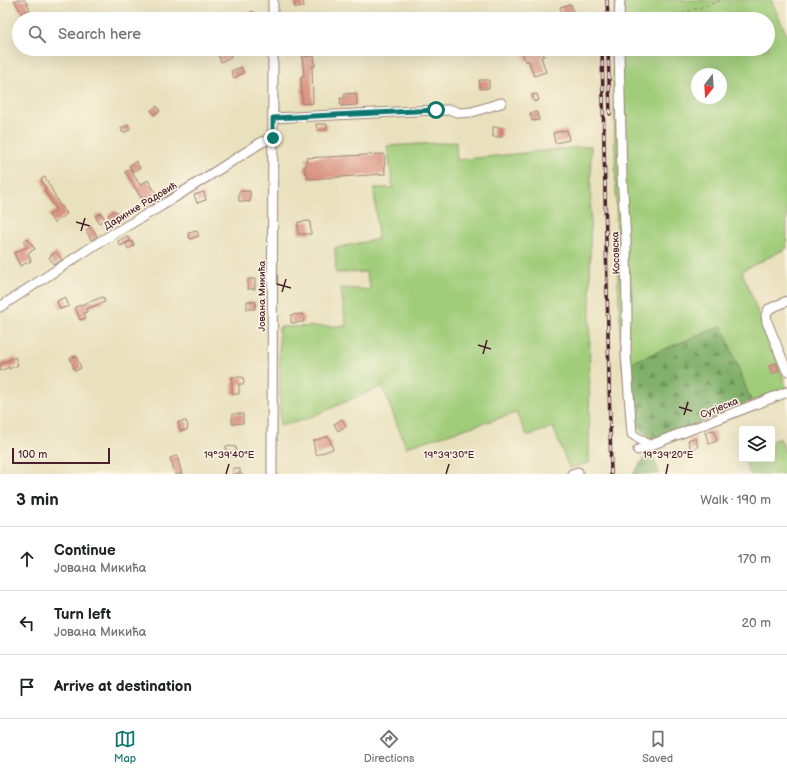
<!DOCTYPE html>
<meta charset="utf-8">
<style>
body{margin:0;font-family:"Balsamiq Sans",sans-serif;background:#f6f6f6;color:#202124}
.controls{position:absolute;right:12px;bottom:12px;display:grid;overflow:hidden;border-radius:4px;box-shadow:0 4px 16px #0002}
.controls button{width:36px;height:36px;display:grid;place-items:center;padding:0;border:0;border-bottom:1px solid #e0e0e0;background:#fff;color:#202124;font:20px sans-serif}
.compass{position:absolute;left:691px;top:68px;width:36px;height:36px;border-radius:50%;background:#fff;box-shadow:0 4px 16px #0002;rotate:197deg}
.scale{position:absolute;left:12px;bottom:10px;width:98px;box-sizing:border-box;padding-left:4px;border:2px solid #4a1f2b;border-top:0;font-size:11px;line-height:14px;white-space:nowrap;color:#4a1f2b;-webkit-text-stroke:3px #fcf5e5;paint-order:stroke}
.stop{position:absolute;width:12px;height:12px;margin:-9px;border:3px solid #0f766e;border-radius:50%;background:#fff}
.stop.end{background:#0f766e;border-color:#fff;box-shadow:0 1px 4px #0008}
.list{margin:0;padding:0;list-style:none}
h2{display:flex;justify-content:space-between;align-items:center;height:52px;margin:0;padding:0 16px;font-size:17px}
h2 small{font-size:13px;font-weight:400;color:#757577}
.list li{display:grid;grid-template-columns:26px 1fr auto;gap:12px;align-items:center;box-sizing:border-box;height:64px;padding:0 16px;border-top:1px solid #e0e0e0}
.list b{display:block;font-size:15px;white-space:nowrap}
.list p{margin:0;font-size:13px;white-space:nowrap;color:#757577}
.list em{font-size:13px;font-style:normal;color:#757577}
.icon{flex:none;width:22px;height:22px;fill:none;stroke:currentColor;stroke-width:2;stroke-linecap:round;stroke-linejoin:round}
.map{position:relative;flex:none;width:787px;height:474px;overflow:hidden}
.search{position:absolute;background:#fff;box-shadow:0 4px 16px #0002;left:12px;right:12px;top:12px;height:44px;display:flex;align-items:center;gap:10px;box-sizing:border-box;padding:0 14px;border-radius:22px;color:#757577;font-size:15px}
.sheet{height:244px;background:#fff}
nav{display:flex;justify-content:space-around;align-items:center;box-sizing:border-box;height:56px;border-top:1px solid #e0e0e0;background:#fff;font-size:11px;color:#757577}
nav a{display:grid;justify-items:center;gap:2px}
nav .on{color:#0f766e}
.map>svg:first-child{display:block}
</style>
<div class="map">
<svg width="787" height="474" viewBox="0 0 787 474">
<defs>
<pattern id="forest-firs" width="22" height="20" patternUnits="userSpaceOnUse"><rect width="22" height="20" fill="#80b06a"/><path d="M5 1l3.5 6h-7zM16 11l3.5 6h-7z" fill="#6b8f57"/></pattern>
</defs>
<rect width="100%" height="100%" fill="#fcf5e5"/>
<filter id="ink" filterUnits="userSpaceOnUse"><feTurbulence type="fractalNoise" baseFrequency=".025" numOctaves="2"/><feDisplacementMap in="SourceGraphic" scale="8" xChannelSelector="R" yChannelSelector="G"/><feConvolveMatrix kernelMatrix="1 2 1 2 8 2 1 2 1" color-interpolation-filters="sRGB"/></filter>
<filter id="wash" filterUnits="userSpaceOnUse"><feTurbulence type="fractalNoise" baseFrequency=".012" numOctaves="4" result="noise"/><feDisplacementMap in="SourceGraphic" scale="16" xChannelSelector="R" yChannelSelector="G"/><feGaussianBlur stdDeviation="0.9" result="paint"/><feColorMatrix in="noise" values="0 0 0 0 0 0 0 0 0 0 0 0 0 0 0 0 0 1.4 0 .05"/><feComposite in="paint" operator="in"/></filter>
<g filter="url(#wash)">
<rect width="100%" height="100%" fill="#e9e1be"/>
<g fill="#a1cd7a" stroke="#767652" fill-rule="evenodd">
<path d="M 616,0 L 771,0 L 787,35 L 787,248 L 742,271 L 787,388 L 751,401 L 722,326 L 623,366 L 618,283 L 613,49 L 768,49 L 768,19 L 614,19 ZM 697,74 L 721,74 L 721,98 L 697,98 Z"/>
<polygon points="456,142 457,160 591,146 589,463 569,468 553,427 527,436 516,413 406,447 382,386 304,420 280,426 279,327 346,326 341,288 371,290 366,272 336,273 335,248 378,239 374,188 393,188 387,146"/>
<polygon points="780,438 787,457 787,474 750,474 744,459 772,459 772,441"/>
</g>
<g fill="url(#forest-firs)" stroke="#65684a">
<polygon points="722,326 751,401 652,442 635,422 623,366"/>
<polygon points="650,449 660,474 633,474"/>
</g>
<g id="blocks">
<g fill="#d99280">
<polygon points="14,0 25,0 30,9 22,14"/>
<polygon points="294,0 303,0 304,7 295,8"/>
<polygon points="571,4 575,19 564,19 560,7"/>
<polygon points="253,11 256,17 250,19 248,14"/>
<polygon points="528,49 541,49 544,56 541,57 546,72 534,76 529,61 525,61 522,51"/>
<polygon points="223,50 224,53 228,50 231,57 221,62 217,52"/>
<polygon points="314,56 315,66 312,67 313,103 302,104 301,76 304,76 302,57"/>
<polygon points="241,67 244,73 234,78 231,71"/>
<polygon points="479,80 489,80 489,88 480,89"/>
<polygon points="356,93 357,105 341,106 340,98 345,98 344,94"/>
<polygon points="537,94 539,100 534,102 532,95"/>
<polygon points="157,106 160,111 154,115 151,110"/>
<polygon points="537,112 539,120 532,121 530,113"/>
<polygon points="316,124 327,124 327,130 317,130"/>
<polygon points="128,125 130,130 123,133 121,128"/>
<polygon points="493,127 501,127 502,137 493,137"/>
<polygon points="567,130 569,140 555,143 553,133"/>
<polygon points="384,154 385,174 308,179 307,173 305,173 304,166 307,166 306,158"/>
<polygon points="136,161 140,168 133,172 129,166"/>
<polygon points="130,169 140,185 148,180 160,200 150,205 145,197 142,199 125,172"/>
<polygon points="45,177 61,207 62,206 67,214 54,223 49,215 56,210 44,190 46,189 41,179"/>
<polygon points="239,191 250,191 250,202 239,201"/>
<polygon points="204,192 206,200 197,203 194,195"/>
<polygon points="115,210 117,214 120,213 123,219 117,221 116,219 112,222 108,215"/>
<polygon points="101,213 105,219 99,223 95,216"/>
<polygon points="310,221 311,234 298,234 298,222"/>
<polygon points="92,227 97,236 91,240 86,230"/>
<polygon points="197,231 199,236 190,239 188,233"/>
<polygon points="127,236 130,241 120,246 118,241"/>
<polygon points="28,239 35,249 28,253 31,261 20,266 14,253 27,247 23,242"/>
<polygon points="132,241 134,246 128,249 126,243"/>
<polygon points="56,252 62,260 54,265 49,257"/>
<rect x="248" y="279" width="7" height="10"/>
<polygon points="65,297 69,306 60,309 57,301"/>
<polygon points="103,297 105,302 86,309 87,312 84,313 86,318 80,320 75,307"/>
<polygon points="247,301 256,302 255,309 247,309"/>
<polygon points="303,314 304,322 291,323 291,315"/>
<polygon points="76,356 81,368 75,371 70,358"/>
<polygon points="15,357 18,365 9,369 9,367 0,371 0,364"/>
<polygon points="776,363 779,371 772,374 769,366"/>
<polygon points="232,377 243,377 244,384 239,384 239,394 232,394"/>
<polygon points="233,414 243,414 243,423 232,424 232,417 233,417"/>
<polygon points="342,419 346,426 338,431 334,424"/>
<polygon points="186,421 188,425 187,430 180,431 178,422"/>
<polygon points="714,430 717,441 709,444 705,432"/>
<polygon points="328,436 333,449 316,455 313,441"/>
<polygon points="695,438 698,447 691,450 688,440"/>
<polygon points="226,446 236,447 236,454 226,453"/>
<polygon points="177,456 182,474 175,474 170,458"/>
<polygon points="233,468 240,469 240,474 233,474"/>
</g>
</g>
</g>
<g filter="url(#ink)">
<use href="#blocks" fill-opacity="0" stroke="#9a8074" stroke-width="1"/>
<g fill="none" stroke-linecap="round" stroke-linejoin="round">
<defs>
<g id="minor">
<polyline points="273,19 273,0"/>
<polyline points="619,19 620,0"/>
<polyline points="619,49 622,176 626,240 627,317 626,354 632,434 650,446"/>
<polyline points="273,118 436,110 452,110 459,113 472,112 501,103"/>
<polyline points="787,301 769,309 766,315 767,322 787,371"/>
<polyline points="0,307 101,241 161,206 262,142 273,138"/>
<polyline points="638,450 787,392"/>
<polyline points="272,474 273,49"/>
<polyline points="572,474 578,472"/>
</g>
</defs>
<use href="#minor" stroke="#9a8074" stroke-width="11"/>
<polyline stroke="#9a8074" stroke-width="1" stroke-dasharray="3 3" stroke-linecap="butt" points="677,15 723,0"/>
<use href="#minor" stroke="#fff" stroke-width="9"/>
<defs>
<g id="rail">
<polyline points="607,0 608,19"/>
<polyline points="602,49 611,474"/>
<polyline points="608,49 610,114"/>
</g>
</defs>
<use href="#rail" stroke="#4a1f2b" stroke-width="3.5"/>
<use href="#rail" stroke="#fcf5e5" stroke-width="2" stroke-dasharray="6" stroke-linecap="butt"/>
</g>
</g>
<g fill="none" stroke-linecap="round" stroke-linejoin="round" filter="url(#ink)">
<polyline stroke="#0f766e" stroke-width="5" points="273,138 273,118 436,110"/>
</g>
<path fill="none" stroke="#4a1f2b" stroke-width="1.5" d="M 76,222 L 90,226M 81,231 L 85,218M 277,284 L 291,288M 282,292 L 286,279M 478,345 L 491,349M 483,354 L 487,340M 679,407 L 692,411M 684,415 L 688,402M 226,474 L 229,464M 446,474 L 449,464M 666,474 L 668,464"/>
<g text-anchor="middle" stroke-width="3" stroke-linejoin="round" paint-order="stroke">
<g font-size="10" fill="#4a1f2b" stroke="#fcf5e5">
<text transform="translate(140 205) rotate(-31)" y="4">Даринке Радовић</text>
<text transform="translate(615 253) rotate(-92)" y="4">Косовска</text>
<text transform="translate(261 296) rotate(-90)" y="4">Јована Микића</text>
<text transform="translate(719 407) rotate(-22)" y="4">Сутјеска</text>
</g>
</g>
<g font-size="10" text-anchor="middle" fill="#4a1f2b" stroke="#fcf5e5" stroke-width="3" stroke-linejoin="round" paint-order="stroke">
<text x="229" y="458">19°39'40"E</text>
<text x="449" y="458">19°39'30"E</text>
<text x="668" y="458">19°39'20"E</text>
</g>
</svg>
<div class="controls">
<button><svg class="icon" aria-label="layers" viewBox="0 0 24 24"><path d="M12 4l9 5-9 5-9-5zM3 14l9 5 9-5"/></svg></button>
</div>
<svg class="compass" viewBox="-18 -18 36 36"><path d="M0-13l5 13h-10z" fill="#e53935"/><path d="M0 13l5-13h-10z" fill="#757577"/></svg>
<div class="scale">100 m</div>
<div class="stop" style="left:436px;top:110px"></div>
<div class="stop end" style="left:273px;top:138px"></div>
<div class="search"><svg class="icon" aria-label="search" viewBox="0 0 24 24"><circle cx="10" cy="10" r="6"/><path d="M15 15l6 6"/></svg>Search here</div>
</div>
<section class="sheet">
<h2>3 min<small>Walk · 190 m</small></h2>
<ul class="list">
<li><svg class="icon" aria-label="ahead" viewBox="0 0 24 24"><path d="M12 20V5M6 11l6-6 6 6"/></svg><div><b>Continue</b><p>Јована Микића</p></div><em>170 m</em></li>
<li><svg class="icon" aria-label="left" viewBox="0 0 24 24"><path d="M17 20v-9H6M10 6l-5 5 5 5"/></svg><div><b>Turn left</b><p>Јована Микића</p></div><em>20 m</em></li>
<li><svg class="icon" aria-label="arrive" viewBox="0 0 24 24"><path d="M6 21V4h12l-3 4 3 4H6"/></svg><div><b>Arrive at destination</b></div></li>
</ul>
</section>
<nav>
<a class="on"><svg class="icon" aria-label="map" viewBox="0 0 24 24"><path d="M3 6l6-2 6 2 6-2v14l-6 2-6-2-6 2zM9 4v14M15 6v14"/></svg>Map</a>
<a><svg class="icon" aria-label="directions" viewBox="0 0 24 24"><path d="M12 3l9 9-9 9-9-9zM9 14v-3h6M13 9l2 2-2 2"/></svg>Directions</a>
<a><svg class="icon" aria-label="saved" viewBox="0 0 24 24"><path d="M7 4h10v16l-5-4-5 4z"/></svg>Saved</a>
</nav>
